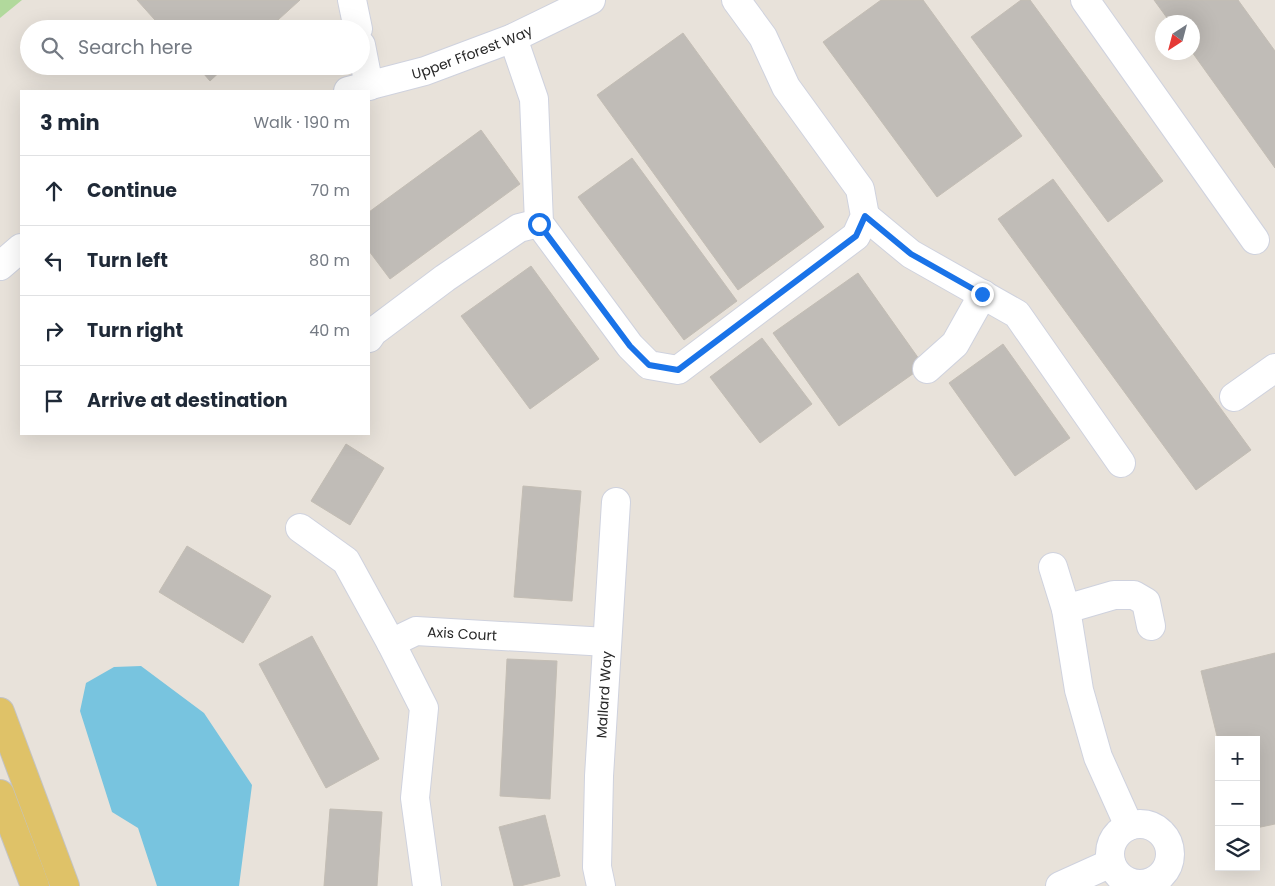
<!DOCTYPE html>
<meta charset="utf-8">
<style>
body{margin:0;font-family:Poppins,sans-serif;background:#f2f2f3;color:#1f2937}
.controls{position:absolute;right:15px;bottom:15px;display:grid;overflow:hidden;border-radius:0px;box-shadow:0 5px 20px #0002}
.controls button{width:45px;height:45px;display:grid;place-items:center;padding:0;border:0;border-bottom:1px solid #e0e1e3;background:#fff;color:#1f2937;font:25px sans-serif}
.compass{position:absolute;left:1155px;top:15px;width:45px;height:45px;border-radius:50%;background:#fff;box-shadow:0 5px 20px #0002;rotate:216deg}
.stop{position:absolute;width:15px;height:15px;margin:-11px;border:4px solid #1a73e8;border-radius:50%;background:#fff}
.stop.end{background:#1a73e8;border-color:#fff;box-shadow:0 1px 5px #0008}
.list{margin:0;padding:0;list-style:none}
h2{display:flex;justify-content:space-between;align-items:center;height:65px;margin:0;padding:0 20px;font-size:21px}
h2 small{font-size:16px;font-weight:400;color:#747a83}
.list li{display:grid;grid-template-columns:32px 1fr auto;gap:15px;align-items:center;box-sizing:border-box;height:70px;padding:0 20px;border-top:1px solid #e0e1e3}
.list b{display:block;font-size:19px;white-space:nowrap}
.list em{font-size:16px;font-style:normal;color:#747a83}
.icon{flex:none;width:28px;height:28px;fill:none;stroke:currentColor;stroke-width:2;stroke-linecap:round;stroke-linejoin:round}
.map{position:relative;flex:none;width:1275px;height:886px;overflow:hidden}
.search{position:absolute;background:#fff;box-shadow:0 5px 20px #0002;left:20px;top:20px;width:350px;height:55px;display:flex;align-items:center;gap:12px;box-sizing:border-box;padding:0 18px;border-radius:28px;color:#747a83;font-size:19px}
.panel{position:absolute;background:#fff;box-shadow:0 5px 20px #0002;left:20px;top:90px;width:350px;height:345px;border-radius:0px}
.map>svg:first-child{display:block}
</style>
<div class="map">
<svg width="1275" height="886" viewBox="0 0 1275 886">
<rect width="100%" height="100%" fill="#e8e2da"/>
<polygon fill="#b1d99c" points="0,0 22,0 0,18"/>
<polygon fill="#78c4df" points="141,666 204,713 252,785 239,886 157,886 138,828 112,812 80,711 86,683 114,667"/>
<g fill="#c0bcb7" stroke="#c3bdb4">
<polygon points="137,0 300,0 268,29 163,29"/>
<polygon points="881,0 923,0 1022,136 937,197 823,42"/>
<polygon points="1021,0 1030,0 1163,181 1108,222 971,37"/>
<polygon points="1154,0 1238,0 1275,51 1275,168 1192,52 1192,22 1170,22"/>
<polygon points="683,33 824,227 738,290 597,95"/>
<polygon points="197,66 226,66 210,81"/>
<polygon points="481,130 520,184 390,279 369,251 369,212"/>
<polygon points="632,158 737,301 684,340 578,197"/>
<polygon points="1053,179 1251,450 1196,490 998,219"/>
<polygon points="531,266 599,359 530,409 461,316"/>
<polygon points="858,273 924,366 839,426 773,333"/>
<polygon points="762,338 812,404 760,443 710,377"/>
<polygon points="1003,344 1070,438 1015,476 949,383"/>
<polygon points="346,444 384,468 350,525 311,501"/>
<polygon points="523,486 581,491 572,601 514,597"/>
<polygon points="187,546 271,596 243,643 159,592"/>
<polygon points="312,636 379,759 326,788 259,664"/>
<polygon points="1275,653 1275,824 1256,828 1256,740 1219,740 1219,744 1201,671"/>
<polygon points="507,659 557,661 550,799 500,796"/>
<polygon points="330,809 382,812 377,886 324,886"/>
<polygon points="545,815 560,876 520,886 514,886 499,827"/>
</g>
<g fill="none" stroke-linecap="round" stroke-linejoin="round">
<defs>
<g id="minor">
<polyline points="352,0 358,29"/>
<polyline points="1085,0 1255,240"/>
<polyline points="513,38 534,99 539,223 630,346 649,365 678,370 856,236 865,216 860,189 786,87 763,37 736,0"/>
<polyline points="361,45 369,86"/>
<path id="s1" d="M 348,91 L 425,71 L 513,38 L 591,0"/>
<polyline points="865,216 911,254 1017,314 1121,463"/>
<polyline points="0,266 21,248"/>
<polyline points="369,338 373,332 445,278 519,228 539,223"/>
<polyline points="927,369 955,344 983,294"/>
<polyline points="1234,397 1275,368"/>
<polyline points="300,528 346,561 391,643"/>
<polyline points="1053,567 1066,609 1079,690 1098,757 1129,826"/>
<polyline points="1066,609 1114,595 1134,595 1146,602 1151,626"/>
<circle cx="1140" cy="854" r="30"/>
<path id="s2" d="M 427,886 L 415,798 L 424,708 L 391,643 L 416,631 L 607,642"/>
<path id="s3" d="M 601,886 L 597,867 L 599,776 L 616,502"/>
<polyline points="1060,886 1111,863"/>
</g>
<g id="major">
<polyline points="0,712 65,886"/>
<polyline points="0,794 35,886"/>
</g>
</defs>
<use href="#minor" stroke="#cfd2de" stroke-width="30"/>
<use href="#major" stroke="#c3c3c3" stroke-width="30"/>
<use href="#minor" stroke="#fff" stroke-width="28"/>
<use href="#major" stroke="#dfc268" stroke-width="28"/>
</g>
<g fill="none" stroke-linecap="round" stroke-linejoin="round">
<polyline stroke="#1a73e8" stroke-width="6" points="539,224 630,346 649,365 678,370 856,236 865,216 911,254 982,294"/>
</g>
<g text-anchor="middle" stroke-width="4.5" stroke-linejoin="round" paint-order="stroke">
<g font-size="14" fill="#272727" stroke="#fff">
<text dy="5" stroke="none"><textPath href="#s1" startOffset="130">Upper Fforest Way</textPath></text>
<text dy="5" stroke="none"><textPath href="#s2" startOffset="326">Axis Court</textPath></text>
<text dy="5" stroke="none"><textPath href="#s3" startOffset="192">Mallard Way</textPath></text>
</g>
</g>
</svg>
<div class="controls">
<button>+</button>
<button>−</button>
<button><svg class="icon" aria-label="layers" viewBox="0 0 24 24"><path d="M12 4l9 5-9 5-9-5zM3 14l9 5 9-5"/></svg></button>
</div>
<svg class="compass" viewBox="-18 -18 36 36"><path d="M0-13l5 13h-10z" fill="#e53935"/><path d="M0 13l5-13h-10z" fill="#747a83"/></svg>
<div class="stop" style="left:539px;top:224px"></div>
<div class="stop end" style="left:982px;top:294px"></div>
<div class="search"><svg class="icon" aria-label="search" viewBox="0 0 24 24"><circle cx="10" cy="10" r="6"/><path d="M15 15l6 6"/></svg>Search here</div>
<section class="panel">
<h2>3 min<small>Walk · 190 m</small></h2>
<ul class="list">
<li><svg class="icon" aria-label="ahead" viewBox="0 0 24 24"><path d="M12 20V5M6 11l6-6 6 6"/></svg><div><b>Continue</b></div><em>70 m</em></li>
<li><svg class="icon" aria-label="left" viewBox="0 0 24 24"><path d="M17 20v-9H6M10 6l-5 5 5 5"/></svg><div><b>Turn left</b></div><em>80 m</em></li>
<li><svg class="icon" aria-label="right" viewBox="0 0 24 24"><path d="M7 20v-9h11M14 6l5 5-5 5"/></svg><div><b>Turn right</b></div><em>40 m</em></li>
<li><svg class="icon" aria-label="arrive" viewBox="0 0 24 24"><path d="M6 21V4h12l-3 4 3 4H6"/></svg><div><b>Arrive at destination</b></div></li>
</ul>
</section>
</div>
